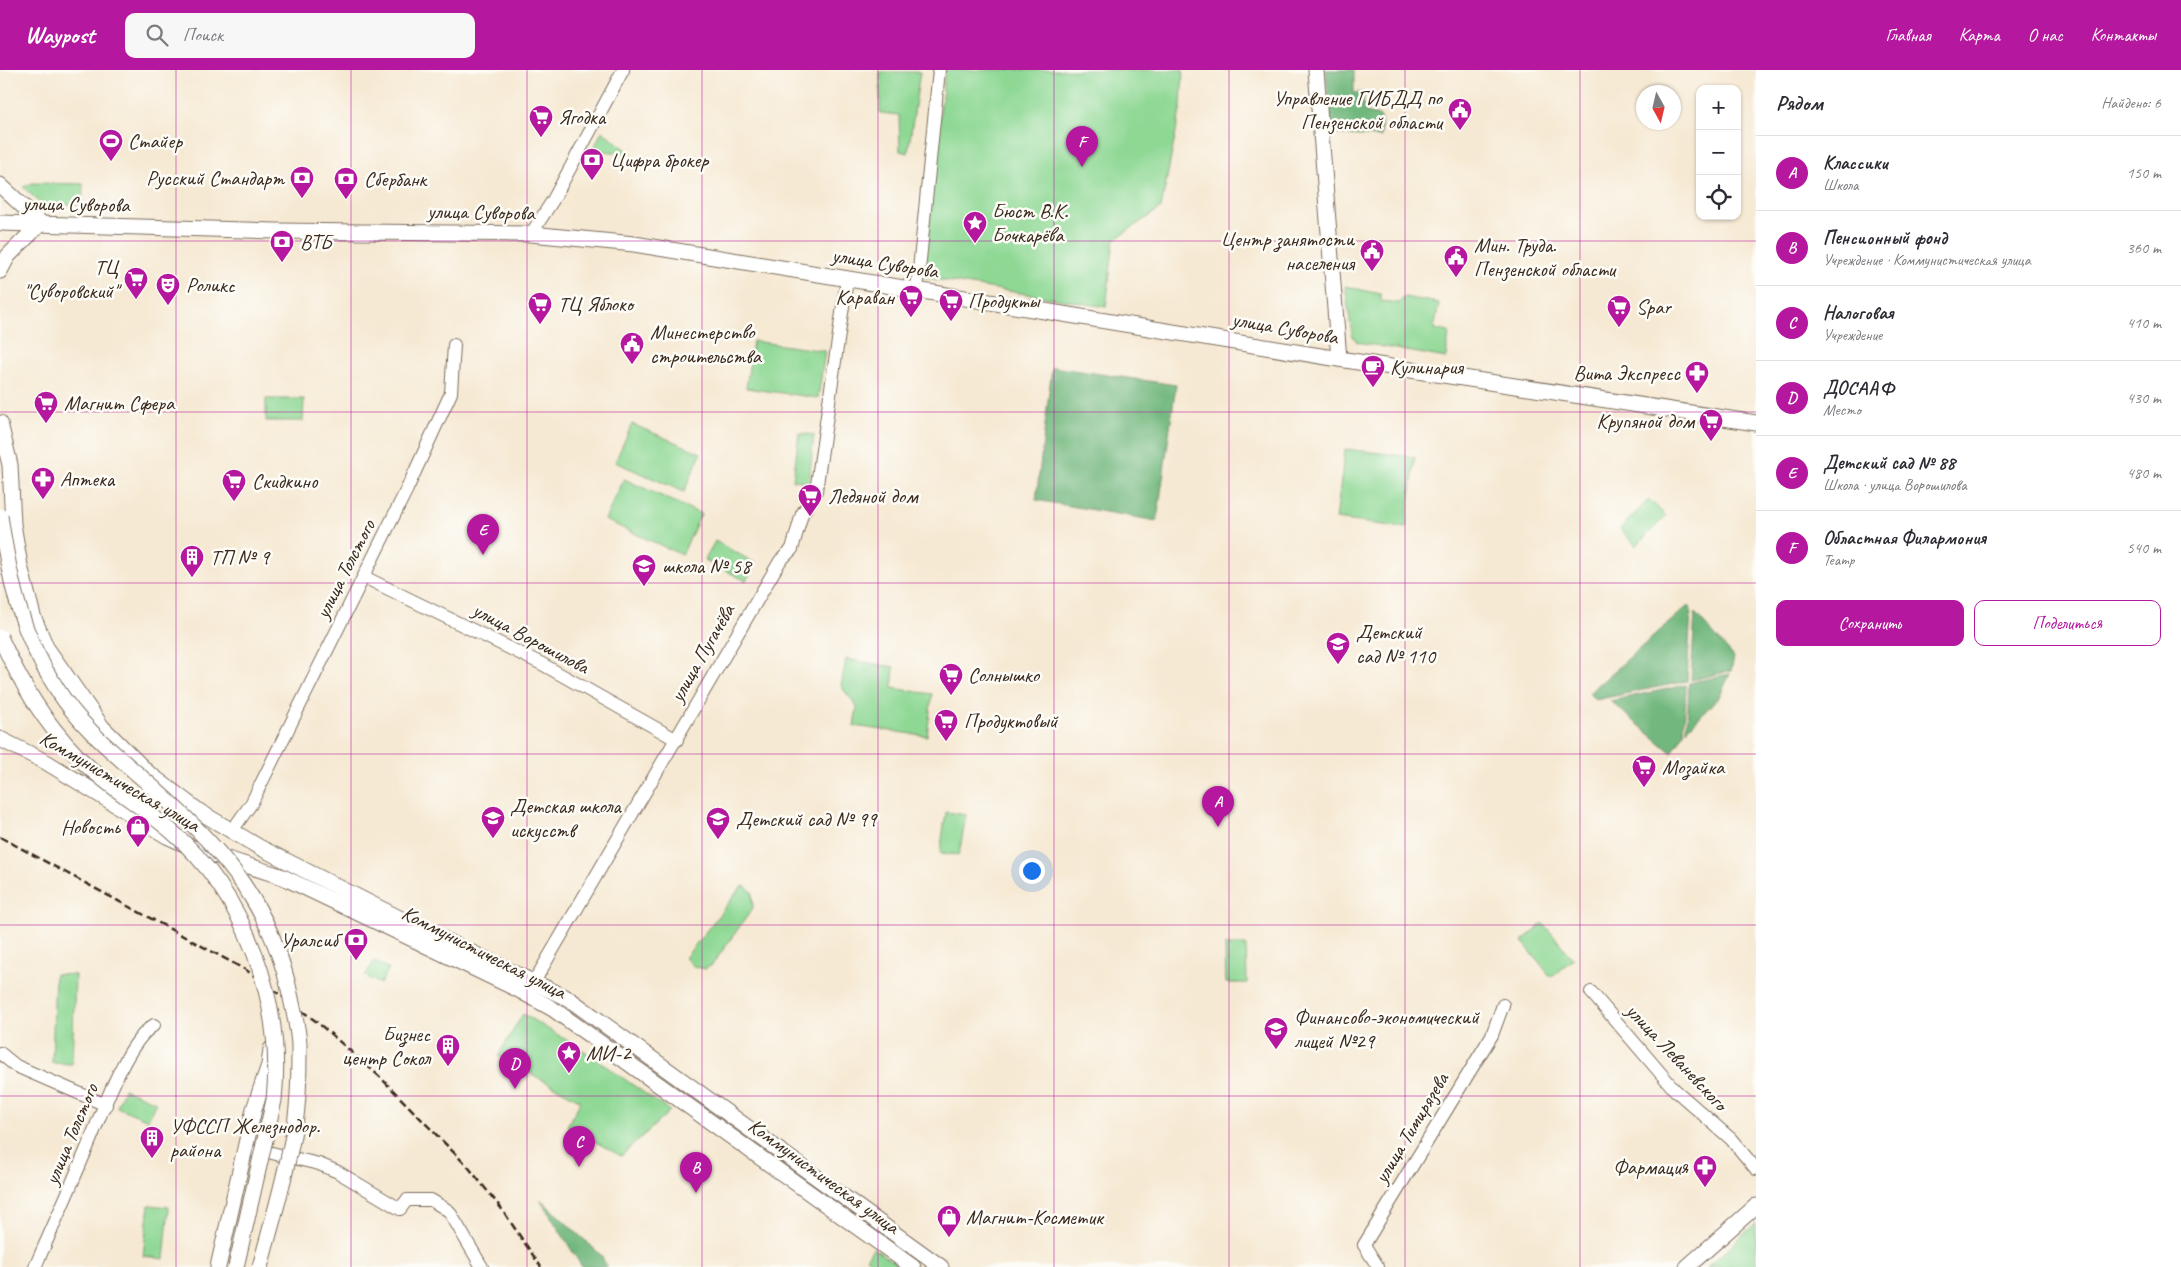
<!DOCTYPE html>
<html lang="ru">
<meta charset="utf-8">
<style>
body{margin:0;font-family:Caveat,sans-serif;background:#f7f7f7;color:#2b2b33}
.controls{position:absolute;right:15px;top:15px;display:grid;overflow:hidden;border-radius:10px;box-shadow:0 1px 4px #0004}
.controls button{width:45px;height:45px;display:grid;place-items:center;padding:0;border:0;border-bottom:1px solid #e1e1e2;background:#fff;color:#2b2b33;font:25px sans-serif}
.compass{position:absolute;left:1636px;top:15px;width:45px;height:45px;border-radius:50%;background:#fff;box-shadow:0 1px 4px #0004;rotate:172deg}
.you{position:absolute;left:1031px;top:800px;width:18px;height:18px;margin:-12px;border:4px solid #fff;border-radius:50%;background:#1a73e8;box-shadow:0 0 0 8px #1a73e833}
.badge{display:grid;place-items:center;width:32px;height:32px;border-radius:50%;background:#b5179e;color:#fff;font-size:16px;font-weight:700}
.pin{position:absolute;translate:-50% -41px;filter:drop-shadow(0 1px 2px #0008)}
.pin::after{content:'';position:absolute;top:26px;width:18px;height:15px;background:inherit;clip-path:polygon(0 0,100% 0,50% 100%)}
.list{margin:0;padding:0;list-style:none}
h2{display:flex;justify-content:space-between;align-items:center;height:65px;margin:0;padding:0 20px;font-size:21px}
h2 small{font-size:16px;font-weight:400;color:#7c7c81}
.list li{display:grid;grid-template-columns:32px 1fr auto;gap:15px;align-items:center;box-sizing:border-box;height:75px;padding:0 20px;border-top:1px solid #e1e1e2}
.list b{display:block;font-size:19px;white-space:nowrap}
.list p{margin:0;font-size:16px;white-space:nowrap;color:#7c7c81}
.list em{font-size:16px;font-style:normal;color:#7c7c81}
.actions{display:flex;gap:10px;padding:15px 20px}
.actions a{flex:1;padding:11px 0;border:1px solid #b5179e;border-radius:10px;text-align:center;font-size:18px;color:#b5179e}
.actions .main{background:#b5179e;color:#fff}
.icon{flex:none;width:28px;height:28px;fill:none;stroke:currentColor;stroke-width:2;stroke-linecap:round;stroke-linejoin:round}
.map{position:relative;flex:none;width:1756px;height:1197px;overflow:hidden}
header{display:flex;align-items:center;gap:30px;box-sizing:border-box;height:70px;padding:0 25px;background:#b5179e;color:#fff}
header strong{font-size:24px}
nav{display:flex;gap:28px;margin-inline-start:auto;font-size:18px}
.search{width:350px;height:45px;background:#f7f7f7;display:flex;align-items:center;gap:12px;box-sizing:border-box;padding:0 18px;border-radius:10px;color:#7c7c81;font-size:19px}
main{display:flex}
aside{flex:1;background:#fff}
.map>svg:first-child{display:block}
</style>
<header>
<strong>Waypost</strong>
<div class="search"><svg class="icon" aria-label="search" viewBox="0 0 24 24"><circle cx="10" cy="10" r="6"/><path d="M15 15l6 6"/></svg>Поиск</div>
<nav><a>Главная</a><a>Карта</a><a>О нас</a><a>Контакты</a></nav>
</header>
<main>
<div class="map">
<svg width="1756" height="1197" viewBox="0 0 1756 1197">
<rect width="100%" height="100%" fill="#fdfcf7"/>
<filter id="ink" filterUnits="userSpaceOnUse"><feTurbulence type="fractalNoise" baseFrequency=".02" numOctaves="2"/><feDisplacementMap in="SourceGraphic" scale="10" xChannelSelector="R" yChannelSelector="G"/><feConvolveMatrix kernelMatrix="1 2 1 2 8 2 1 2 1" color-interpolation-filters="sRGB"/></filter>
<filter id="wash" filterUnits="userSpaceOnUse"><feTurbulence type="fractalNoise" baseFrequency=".0096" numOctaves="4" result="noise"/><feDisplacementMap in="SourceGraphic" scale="20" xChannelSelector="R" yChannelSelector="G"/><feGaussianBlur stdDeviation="1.12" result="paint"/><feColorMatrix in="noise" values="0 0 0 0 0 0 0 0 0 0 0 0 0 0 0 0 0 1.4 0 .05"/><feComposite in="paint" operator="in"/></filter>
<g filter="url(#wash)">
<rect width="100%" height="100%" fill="#f6e9d3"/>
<g fill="#8ed894" stroke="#648159">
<polygon points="945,0 1183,0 1181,36 1161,138 1114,170 1106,237 922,207"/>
<polygon points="880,2 920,2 908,83 900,81 899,45 880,43"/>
<polygon points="602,61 632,84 593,80"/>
<polygon points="33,113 83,114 82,135 41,134 23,117"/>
<polygon points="1345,216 1380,224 1381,231 1399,233 1404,227 1439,233 1434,259 1449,262 1446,288 1357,272 1352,265"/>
<polygon points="753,271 825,281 818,328 746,318"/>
<polygon points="266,329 304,329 303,351 266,351"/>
<polygon points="632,354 701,383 684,422 615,392"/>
<polygon points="799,363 814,365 809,412 793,410"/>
<polygon points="1345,379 1415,387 1406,458 1336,449"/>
<polygon points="624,409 701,444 682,485 605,450"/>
<polygon points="1649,429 1666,446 1636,476 1620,459"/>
<polygon points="715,471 755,493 746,511 705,490"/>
<polygon points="846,589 894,597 892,618 932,624 927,666 854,656 857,637 841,616"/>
<polygon points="946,742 966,745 959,785 940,783"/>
<polygon points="745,816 752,822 753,838 712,895 705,899 693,896 685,888 741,817"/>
<polygon points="1543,853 1573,889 1551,907 1522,871"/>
<polygon points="1225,875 1246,875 1247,913 1226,913"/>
<polygon points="374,891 389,899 380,914 365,906"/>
<polygon points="55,904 75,905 72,994 52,993"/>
<polygon points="523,944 583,980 670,1041 621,1086 567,1056 581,1031 498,986"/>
<polygon points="124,1019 156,1032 148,1050 117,1037"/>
<polygon points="149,1135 169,1137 164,1189 143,1186"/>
<polygon points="1756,1153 1756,1197 1707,1197"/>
<polygon points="873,1178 901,1197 879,1197 866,1188"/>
</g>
<g fill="#72b87e" stroke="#56714e">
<polygon points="1326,0 1354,0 1354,23 1363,23 1364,41 1381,47 1381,67 1333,64 1331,60"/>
<polygon points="1052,297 1176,315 1157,451 1036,430"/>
<polygon points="1688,536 1691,539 1687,611 1595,630 1589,623"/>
<polygon points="1695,543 1734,587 1731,601 1691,610"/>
<polygon points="1730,604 1719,627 1687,660 1689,613"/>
<polygon points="1686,615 1684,663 1672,683 1610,631"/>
<polygon points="540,1129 601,1185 607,1197 582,1197"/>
</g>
</g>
<g filter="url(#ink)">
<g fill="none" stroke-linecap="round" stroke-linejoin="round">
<defs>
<g id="minor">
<polyline points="531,164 553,130 623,0"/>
<polyline points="917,220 939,0"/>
<polyline points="364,507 542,594 677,670"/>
<polyline points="231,762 251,734 407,419 451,323 454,275"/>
<polyline points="534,912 780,491 792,479 802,444 816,421 847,209"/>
<polyline points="1591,922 1675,1020 1731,1069 1756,1099"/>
<polyline points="0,983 16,996 106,1035"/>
<polyline points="258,1086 259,1080 319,1094 338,1102 400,1139 407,1130 431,1130 449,1141 482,1197"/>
<path d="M 35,1197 C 53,1157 70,1118 87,1078 C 101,1046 125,973 154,955"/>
<polyline points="1378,1197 1364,1175 1492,965 1503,935"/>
</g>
<g id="major">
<polyline points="1316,0 1339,289"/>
<polyline points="0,115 41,153 8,186 0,201"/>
<polyline points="0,153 276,161 531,164 634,174 1339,289 1756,353"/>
<polyline points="0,353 10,395 13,454 20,496 33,546 46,577 102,657 147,702 200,742 259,777 413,855 569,929 941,1197"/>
<polyline points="0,669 46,692 167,766 193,778 283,807 517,919 553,939 913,1197"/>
<polyline points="218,1197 254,1039 269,995 271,979"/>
<polyline points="1687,1197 1756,1136"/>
</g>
</defs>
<use href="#minor" stroke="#7c6d5d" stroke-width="14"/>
<use href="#major" stroke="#7c6d5d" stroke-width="17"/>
<use href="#minor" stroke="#fff" stroke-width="12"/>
<use href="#major" stroke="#fff" stroke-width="15"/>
<polyline stroke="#3b2a1e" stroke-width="2.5" stroke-dasharray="8 4" stroke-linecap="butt" points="0,767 246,900 317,952 379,1006 469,1098 501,1138 541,1197"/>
<defs>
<g id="major-bridge">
<path d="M 0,446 C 10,511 20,563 57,619 C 83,661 123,690 159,723 C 226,783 272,837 291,928 C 294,943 298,958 299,974 C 299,1002 299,1032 294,1060 C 286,1106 272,1152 260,1197"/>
<path d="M 0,567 C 21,613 42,650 78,687 C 106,715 140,735 170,760 C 246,824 284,933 274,1030 L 236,1197"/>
</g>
</defs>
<use href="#major-bridge" stroke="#7c6d5d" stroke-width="17" stroke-linecap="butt"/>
<use href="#major-bridge" stroke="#fff" stroke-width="15"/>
</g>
</g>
<path fill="none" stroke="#b5179e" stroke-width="1" stroke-opacity="0.55" d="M 176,0 L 176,1197M 351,0 L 351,1197M 527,0 L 527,1197M 702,0 L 702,1197M 878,0 L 878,1197M 1054,0 L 1054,1197M 1229,0 L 1229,1197M 1405,0 L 1405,1197M 1580,0 L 1580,1197M 0,171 L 1756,171M 0,342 L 1756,342M 0,513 L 1756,513M 0,684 L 1756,684M 0,855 L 1756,855M 0,1026 L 1756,1026"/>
<defs>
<symbol id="civic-pin" viewBox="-11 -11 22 30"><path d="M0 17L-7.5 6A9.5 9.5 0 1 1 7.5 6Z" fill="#b5179e" stroke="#fdfcf7"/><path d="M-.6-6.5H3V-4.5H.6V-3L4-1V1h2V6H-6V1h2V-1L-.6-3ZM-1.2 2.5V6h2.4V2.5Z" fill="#fff"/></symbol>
<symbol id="supermarket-pin" viewBox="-11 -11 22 30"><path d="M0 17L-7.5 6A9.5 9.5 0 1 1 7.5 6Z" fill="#b5179e" stroke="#fdfcf7"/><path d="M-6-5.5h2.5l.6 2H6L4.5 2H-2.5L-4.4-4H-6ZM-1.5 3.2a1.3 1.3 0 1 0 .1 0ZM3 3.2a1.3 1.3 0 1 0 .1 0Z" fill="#fff"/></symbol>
<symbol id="stadium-pin" viewBox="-11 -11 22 30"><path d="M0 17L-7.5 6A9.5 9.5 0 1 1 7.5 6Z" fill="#b5179e" stroke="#fdfcf7"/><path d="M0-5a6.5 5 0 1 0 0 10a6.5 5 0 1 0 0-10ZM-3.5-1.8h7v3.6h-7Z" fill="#fff"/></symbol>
<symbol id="bank-pin" viewBox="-11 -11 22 30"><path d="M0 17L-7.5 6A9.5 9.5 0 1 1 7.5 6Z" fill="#b5179e" stroke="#fdfcf7"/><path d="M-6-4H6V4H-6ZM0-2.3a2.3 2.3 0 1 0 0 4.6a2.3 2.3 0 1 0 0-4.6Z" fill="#fff"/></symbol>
<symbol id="sight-pin" viewBox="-11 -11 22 30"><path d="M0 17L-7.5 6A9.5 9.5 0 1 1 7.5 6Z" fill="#b5179e" stroke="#fdfcf7"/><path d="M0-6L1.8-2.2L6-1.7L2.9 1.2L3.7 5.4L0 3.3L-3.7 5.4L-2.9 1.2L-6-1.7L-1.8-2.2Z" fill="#fff"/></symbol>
<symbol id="theatre-pin" viewBox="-11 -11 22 30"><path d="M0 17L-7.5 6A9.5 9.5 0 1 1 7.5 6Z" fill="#b5179e" stroke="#fdfcf7"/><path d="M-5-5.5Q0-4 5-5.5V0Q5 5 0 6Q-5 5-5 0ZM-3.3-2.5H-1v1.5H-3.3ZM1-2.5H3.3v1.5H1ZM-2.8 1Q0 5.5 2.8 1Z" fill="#fff"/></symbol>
<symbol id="cafe-pin" viewBox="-11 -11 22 30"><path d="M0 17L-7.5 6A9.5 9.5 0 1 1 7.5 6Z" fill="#b5179e" stroke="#fdfcf7"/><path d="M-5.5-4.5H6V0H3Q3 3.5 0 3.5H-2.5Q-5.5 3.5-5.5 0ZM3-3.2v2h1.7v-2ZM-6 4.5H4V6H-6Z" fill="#fff"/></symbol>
<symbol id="pharmacy-pin" viewBox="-11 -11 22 30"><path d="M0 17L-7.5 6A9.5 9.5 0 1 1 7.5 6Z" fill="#b5179e" stroke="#fdfcf7"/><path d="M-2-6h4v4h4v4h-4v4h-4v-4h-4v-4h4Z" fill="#fff"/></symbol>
<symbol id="building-pin" viewBox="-11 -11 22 30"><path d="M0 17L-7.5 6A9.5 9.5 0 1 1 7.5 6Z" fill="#b5179e" stroke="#fdfcf7"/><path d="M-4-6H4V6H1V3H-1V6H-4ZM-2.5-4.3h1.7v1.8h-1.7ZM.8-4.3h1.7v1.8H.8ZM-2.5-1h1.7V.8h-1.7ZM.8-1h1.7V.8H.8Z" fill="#fff"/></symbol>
<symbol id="school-pin" viewBox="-11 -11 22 30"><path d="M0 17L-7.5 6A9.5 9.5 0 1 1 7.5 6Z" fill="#b5179e" stroke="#fdfcf7"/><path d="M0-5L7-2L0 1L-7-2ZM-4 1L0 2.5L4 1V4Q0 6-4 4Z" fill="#fff"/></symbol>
<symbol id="shop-pin" viewBox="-11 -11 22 30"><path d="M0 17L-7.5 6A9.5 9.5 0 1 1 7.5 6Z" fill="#b5179e" stroke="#fdfcf7"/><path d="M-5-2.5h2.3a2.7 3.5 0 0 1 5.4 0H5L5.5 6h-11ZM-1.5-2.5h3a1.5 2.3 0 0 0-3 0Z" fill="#fff"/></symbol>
</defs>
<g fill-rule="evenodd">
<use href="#civic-pin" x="1446" y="26" width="28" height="38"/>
<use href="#supermarket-pin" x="527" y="33" width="28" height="38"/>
<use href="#stadium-pin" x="97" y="57" width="28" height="38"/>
<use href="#bank-pin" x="578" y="76" width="28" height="38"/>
<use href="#bank-pin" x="288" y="94" width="28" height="38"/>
<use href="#bank-pin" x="332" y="95" width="28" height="38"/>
<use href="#sight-pin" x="961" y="139" width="28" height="38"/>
<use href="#bank-pin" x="268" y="158" width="28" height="38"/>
<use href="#civic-pin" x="1358" y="167" width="28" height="38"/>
<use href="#civic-pin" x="1442" y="173" width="28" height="38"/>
<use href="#supermarket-pin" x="122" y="195" width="28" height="38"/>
<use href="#theatre-pin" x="154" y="201" width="28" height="38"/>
<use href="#supermarket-pin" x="897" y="213" width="28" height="38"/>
<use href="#supermarket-pin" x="937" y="217" width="28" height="38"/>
<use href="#supermarket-pin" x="526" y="220" width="28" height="38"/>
<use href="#supermarket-pin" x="1605" y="223" width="28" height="38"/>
<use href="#civic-pin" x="618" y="260" width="28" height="38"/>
<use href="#cafe-pin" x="1359" y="283" width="28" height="38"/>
<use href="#pharmacy-pin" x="1683" y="289" width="28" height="38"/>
<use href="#supermarket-pin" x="32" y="319" width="28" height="38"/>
<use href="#supermarket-pin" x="1697" y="337" width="28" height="38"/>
<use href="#pharmacy-pin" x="29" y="395" width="28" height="38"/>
<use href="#supermarket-pin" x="220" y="397" width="28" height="38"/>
<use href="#supermarket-pin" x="796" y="412" width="28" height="38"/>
<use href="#building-pin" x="178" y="473" width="28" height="38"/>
<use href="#school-pin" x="630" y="482" width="28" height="38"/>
<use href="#school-pin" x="1324" y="560" width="28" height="38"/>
<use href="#supermarket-pin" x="937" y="591" width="28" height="38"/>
<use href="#supermarket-pin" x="932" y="637" width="28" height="38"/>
<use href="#supermarket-pin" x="1630" y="683" width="28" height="38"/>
<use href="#school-pin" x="479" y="734" width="28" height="38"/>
<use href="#school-pin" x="704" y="735" width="28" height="38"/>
<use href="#shop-pin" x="124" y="743" width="28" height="38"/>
<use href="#bank-pin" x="342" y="856" width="28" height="38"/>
<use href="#school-pin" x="1262" y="945" width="28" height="38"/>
<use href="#building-pin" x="434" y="962" width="28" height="38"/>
<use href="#sight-pin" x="555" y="969" width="28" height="38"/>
<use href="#building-pin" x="138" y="1054" width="28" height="38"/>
<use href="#pharmacy-pin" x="1691" y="1083" width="28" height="38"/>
<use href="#shop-pin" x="935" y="1133" width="28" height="38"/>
</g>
<g text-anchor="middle" stroke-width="5" stroke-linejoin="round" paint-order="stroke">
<g font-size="21" fill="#3b2a1e" stroke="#fdfcf7" text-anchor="start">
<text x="1442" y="35" text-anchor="end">Управление ГИБДД по<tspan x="1442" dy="24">Пензенской области</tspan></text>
<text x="558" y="54">Ягодка</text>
<text x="128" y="78">Стайер</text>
<text x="610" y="97">Цифра брокер</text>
<text x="284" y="115" text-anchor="end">Русский Стандарт</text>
<text x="364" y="116">Сбербанк</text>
<text x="992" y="148">Бюст В.К.<tspan x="992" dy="24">Бочкарёва</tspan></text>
<text x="1354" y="176" text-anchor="end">Центр занятости<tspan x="1354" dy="24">населения</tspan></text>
<text x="300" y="179">ВТБ</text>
<text x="1474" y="182">Мин. Труда.<tspan x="1474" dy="24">Пензенской области</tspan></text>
<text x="118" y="204" text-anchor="end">ТЦ<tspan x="118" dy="24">"Суворовский"</tspan></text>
<text x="186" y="222">Роликс</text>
<text x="894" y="234" text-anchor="end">Караван</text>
<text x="968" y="238">Продукты</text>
<text x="558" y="241">ТЦ Яблоко</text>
<text x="1636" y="244">Spar</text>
<text x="650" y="269">Минестерство<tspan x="650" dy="24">строительства</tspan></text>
<text x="1390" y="304">Кулинария</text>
<text x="1680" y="310" text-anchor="end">Вита Экспресс</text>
<text x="64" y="340">Магнит Сфера</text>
<text x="1694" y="358" text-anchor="end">Крупяной дом</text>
<text x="60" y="416">Аптека</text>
<text x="252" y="418">Скидкино</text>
<text x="828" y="433">Ледяной дом</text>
<text x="210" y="494">ТП № 9</text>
<text x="662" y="503">школа № 58</text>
<text x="1356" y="569">Детский<tspan x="1356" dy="24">сад № 110</tspan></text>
<text x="968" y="612">Солнышко</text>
<text x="964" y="658">Продуктовый</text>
<text x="1662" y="704">Мозайка</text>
<text x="510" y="743">Детская школа<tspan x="510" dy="24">искусств</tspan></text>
<text x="736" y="756">Детский сад № 99</text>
<text x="120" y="764" text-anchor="end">Новость</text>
<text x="338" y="877" text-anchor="end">Уралсиб</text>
<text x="1294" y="954">Финансово-экономический<tspan x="1294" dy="24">лицей №29</tspan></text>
<text x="430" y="971" text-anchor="end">Бизнес<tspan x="430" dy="24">центр Сокол</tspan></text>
<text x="586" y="990">МИ-2</text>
<text x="170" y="1063">УФССП Железнодор.<tspan x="170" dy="24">района</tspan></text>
<text x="1688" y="1104" text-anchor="end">Фармация</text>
<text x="966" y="1154">Магнит-Косметик</text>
</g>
<g font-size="21" fill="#3b2a1e" stroke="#fdfcf7">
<text transform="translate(76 134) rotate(1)" y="7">улица Суворова</text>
<text transform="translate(481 142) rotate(1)" y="7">улица Суворова</text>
<text transform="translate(885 193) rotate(9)" y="7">улица Суворова</text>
<text transform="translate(1285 258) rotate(10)" y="7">улица Суворова</text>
<text transform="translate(345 499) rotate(-63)" y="7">улица Толстого</text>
<text transform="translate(531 568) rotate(28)" y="7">улица Ворошилова</text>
<text transform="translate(702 583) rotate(-60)" y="7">улица Пугачёва</text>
<text transform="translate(120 711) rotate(30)" y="7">Коммунистическая улица</text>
<text transform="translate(484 882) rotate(27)" y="7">Коммунистическая улица</text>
<text transform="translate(1677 987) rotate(47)" y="7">улица Леваневского</text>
<text transform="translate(1411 1058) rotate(-59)" y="7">улица Тимирязева</text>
<text transform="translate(71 1064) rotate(-67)" y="7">улица Толстого</text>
<text transform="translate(824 1106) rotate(36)" y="7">Коммунистическая улица</text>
</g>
</g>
</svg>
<div class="controls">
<button>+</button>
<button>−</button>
<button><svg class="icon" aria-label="locate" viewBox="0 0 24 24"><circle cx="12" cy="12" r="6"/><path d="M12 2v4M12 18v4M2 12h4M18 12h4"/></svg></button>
</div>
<svg class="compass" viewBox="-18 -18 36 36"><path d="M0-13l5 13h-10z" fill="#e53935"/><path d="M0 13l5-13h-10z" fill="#7c7c81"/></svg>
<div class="you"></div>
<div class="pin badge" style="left:1218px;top:757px">A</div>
<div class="pin badge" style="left:696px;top:1123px">B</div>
<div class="pin badge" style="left:579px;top:1097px">C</div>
<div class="pin badge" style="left:515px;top:1019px">D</div>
<div class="pin badge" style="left:483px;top:485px">E</div>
<div class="pin badge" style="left:1082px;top:97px">F</div>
</div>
<aside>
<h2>Рядом<small>Найдено: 6</small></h2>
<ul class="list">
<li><span class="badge">A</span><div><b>Классики</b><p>Школа</p></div><em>150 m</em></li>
<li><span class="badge">B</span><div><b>Пенсионный фонд</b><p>Учреждение · Коммунистическая улица</p></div><em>360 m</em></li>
<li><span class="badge">C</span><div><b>Налоговая</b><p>Учреждение</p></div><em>410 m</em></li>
<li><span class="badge">D</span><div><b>ДОСААФ</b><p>Место</p></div><em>430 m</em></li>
<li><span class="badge">E</span><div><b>Детский сад № 88</b><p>Школа · улица Ворошилова</p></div><em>480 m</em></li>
<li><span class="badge">F</span><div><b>Областная Филармония</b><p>Театр</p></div><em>540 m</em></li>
</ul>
<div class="actions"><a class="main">Сохранить</a><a>Поделиться</a></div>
</aside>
</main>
